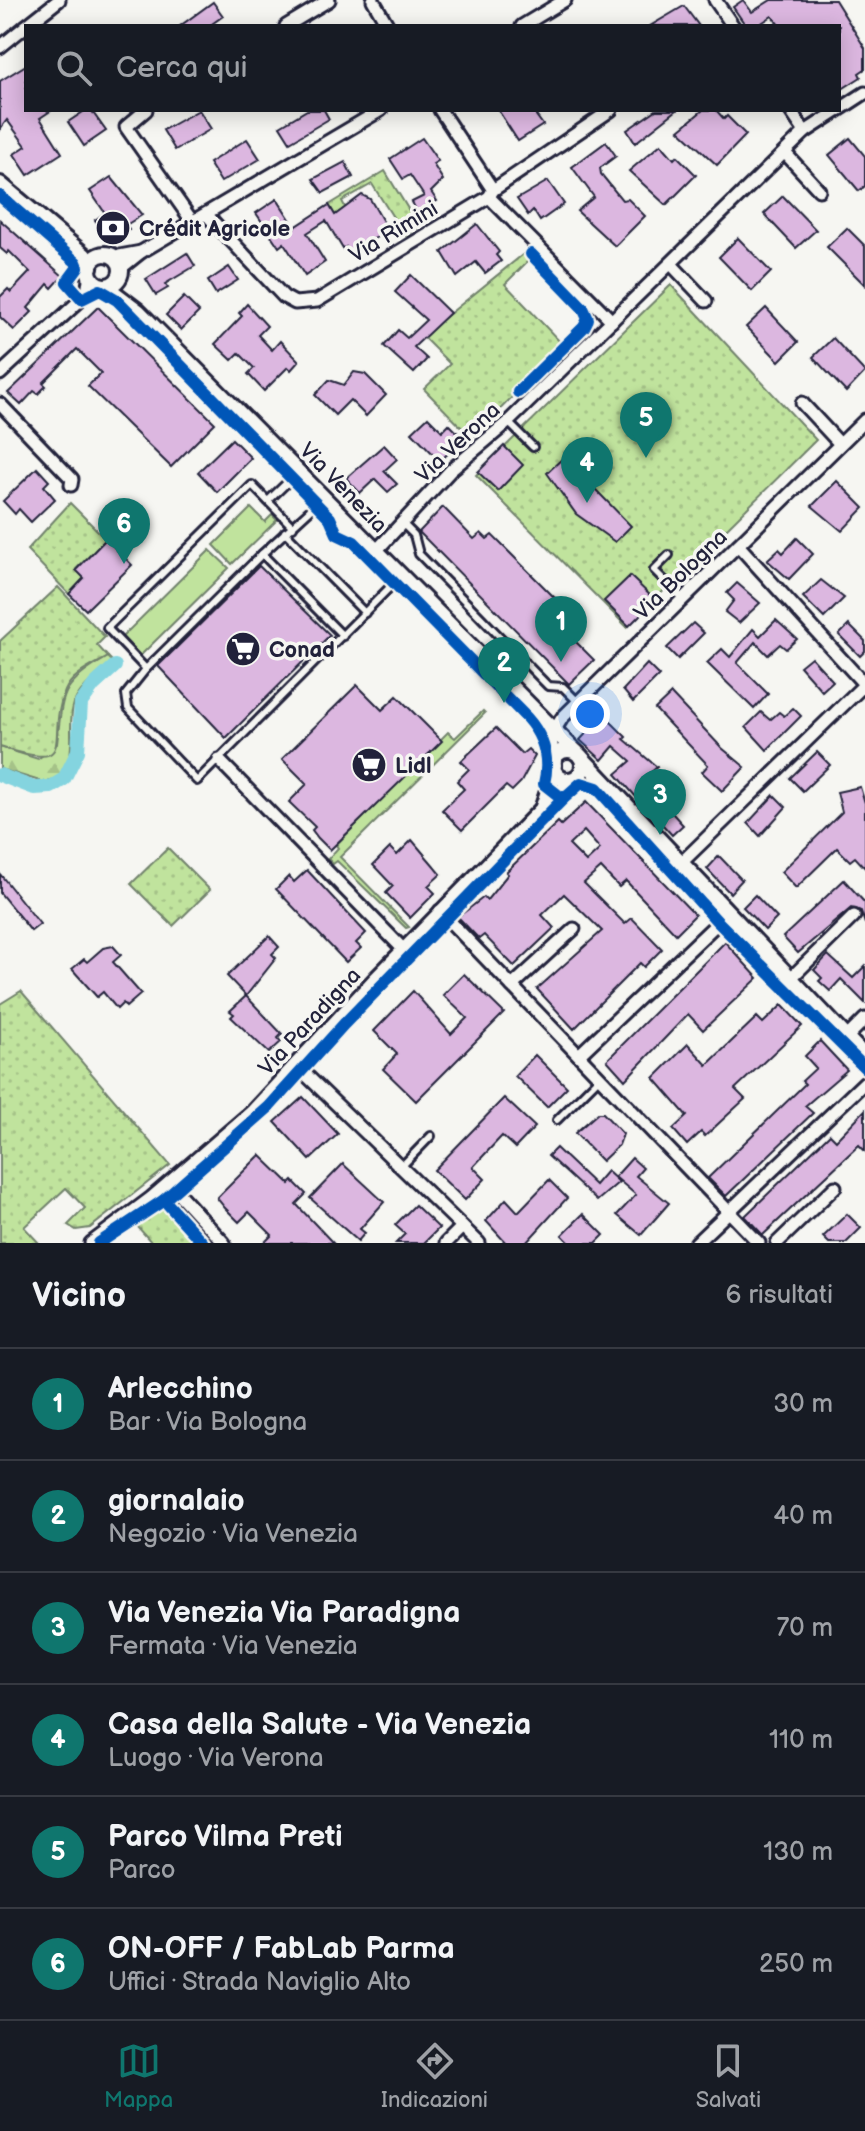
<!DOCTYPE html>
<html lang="it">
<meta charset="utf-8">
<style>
body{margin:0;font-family:"Balsamiq Sans",sans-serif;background:#20242c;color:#f1f3f6}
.you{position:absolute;left:590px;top:714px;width:28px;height:28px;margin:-20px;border:6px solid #fff;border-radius:50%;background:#1a73e8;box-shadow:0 0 0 12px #1a73e833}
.badge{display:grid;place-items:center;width:52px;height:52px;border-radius:50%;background:#0f766e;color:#fff;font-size:26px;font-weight:700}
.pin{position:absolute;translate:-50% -66px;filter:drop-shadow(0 2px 4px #0008)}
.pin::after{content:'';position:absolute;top:42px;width:28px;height:24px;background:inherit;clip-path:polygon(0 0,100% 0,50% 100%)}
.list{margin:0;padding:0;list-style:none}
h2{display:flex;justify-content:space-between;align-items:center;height:104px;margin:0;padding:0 32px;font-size:34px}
h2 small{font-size:26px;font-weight:400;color:#9ea1a6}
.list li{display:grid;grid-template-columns:52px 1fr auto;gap:24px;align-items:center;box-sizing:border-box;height:112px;padding:0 32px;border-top:2px solid #363941}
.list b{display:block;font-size:30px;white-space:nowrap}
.list p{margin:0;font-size:26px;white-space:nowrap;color:#9ea1a6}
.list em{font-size:26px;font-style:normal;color:#9ea1a6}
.icon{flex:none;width:44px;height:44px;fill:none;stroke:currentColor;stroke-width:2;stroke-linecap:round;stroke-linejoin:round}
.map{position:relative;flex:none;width:865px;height:1243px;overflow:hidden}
.search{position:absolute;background:#171b24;box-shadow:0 4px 20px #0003;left:24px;right:24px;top:24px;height:88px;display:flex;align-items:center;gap:20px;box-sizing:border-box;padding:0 28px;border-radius:0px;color:#9ea1a6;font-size:30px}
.sheet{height:776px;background:#171b24}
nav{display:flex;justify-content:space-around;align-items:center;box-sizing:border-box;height:112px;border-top:2px solid #363941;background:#171b24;font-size:22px;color:#9ea1a6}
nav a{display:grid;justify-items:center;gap:4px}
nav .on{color:#0f766e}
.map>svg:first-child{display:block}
</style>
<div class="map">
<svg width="865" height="1243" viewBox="0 0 865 1243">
<defs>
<pattern id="forest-firs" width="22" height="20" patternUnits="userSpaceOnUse" patternTransform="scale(2)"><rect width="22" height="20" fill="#c0e39d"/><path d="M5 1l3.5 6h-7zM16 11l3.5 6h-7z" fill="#a5c288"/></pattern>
<pattern id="park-dots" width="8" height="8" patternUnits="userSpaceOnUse" patternTransform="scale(2)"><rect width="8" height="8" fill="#c0e39d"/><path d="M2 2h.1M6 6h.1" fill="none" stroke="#a5c288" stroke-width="1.8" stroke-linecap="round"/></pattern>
</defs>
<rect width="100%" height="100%" fill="#f6f6f2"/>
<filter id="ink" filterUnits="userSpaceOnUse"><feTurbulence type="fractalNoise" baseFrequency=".0125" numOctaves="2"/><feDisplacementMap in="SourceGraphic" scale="16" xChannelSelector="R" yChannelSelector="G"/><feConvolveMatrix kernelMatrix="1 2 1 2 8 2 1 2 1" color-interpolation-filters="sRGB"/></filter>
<g filter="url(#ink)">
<g fill="#c0e39d" stroke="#71826c" stroke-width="2">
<polygon points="251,508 265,522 272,515 277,520 232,564 214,545"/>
<polygon points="210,550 229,568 140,656 122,637"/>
<polygon points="483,711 485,713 340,857 409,927 406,928 337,861 333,864 328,859 338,848 336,845 448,732 455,738"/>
</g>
<path fill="url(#forest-firs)" stroke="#71826c" stroke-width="2" d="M 108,657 L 115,664 C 99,674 81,686 74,703 C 64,731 86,775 43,782 L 0,769 L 0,747 L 38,759 L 57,744 C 63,690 60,686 108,657 Z"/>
<g fill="url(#park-dots)" stroke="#71826c" stroke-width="2">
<polygon points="385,171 419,227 405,236 372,184 342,201 346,209 335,215 329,205"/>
<polygon points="526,252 531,258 505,284 563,345 472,438 424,389 450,364 422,336"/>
<polygon points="671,285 816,440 627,627 476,475"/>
<polygon points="70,503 106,539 76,569 84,578 69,594 27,550"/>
<path d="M 58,587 L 105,637 L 97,645 L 108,657 C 93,666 72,674 65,691 C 44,739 82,773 0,747 L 0,641 Z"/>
<polygon points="168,848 210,890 173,926 131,884"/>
<polygon points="21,991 170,1165 90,1228 76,1230 68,1225 85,1208 66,1188 24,1227 39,1243 0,1243 0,1004"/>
<polygon points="163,1209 175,1215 201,1243 152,1243 137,1226"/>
</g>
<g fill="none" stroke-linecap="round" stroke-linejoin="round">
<polyline stroke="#84d4df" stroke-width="14" points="0,775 34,788 51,787 64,779 78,751 81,703 94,685 115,666"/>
</g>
<g fill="#dcb7e0" stroke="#22223b" stroke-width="2" fill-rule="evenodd">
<polygon points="743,0 752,12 771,0 835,0 865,48 865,69 859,73 861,77 839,91 839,26 780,26 772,16 757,26 746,26 733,7"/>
<polygon points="213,2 223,16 209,26 180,26"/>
<polygon points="684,6 699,26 650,26"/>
<polygon points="26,65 26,110 52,110 40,118 62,153 28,175 14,154 26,146 7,120 0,129 0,81"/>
<polygon points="86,110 91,110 106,131 84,146 68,122"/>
<polygon points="199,110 211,129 175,150 163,130"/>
<polygon points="307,110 324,110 329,119 290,142 280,126"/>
<polygon points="498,110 532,110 543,125 518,141"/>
<polygon points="656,110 677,110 635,143 627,130"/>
<polygon points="703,110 716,110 724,119 727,116 746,135 717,165 679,130"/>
<polygon points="422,138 438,161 433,164 443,180 431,192 437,201 417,212 412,202 424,196 410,175 403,179 390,159"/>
<polygon points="850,138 865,156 865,186 859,191 829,155"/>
<polygon points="247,139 260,159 221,182 209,163"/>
<polygon points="606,142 616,156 600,168 601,174 622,200 628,199 645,216 615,246 577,211 594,197 572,167"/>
<polygon points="661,144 674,159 677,156 696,175 666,205 629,171"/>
<polygon points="345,162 353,177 323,193 313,179"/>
<polygon points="111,177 142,215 126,225 129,230 110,241 95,220 105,213 90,191"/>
<polygon points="548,181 564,204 540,221 533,210 528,215 517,199"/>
<polygon points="362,195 370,199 388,230 350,254 346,247 343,249 326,221 307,233 325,262 305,276 284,243 279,247 256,213 277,199 295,227 329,205 335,215"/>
<polygon points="783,196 816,230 796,248 764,214"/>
<polygon points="0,220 63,276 52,288 48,284 28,308 32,312 14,330 0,317 0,297 8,289 11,292 30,272 9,251 7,254 0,248"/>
<polygon points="477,224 499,252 496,255 501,261 485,273 476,262 457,277 442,252"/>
<polygon points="847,228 865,246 865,285 827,247"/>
<polygon points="738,238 771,272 752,291 719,257"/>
<polygon points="187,253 195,266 165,284 168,288 156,295 146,279"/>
<polygon points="229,267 238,280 216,294 208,281"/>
<polygon points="411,275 450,313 414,347 427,359 414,373 384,346 398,330 407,338 426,320 395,292"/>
<polygon points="184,297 199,312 181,330 166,315"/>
<polygon points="247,304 267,326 258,335 272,350 280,341 299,361 291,370 288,367 264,391 248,374 254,368 239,353 232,360 215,344 242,316 239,313"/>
<polygon points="98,307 215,423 171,467 88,386 101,373 77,349 43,383 46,386 38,394 34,391 21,405 8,393"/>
<polygon points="766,308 798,342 779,361 746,327"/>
<polygon points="833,338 865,372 846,392 813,357"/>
<polygon points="354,372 365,374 386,395 366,416 350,400 335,415 315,395 329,380 344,385"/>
<polygon points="428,417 442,431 449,424 460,435 453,442 457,445 440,461 412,432"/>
<polygon points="232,439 251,458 217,492 198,472"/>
<polygon points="384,445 397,459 384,471 397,484 388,492 375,479 360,493 346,478"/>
<polygon points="504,446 523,465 498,491 478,472"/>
<polygon points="564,457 631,526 615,542 576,514 547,473"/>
<polygon points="37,468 49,481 44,486 55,499 31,522 19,509 15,514 3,501"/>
<polygon points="837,481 864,508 842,531 812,506"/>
<polygon points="443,507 474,539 481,533 487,539 492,535 568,611 563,616 569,622 563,629 594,660 569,684 419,532"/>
<polygon points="797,538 813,554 789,579 767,560 779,549 783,553"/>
<polygon points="106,539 132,565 86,610 69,594 84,578 76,570"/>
<polygon points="259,566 330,635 226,738 158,666"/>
<polygon points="630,576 655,600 629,626 604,601"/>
<polygon points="821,580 844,598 824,618 803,597"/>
<polygon points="737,583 760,603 739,623 725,612 734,600 727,593"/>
<polygon points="776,620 797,639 786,649 780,644 768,655 755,642 737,663 768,694 754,709 707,663 722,649 730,657 753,629 760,636"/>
<polygon points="693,623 704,633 678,659 667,648"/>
<polygon points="849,625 865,641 865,651 860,656 839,635"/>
<polygon points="811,657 833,681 822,691 800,666"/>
<polygon points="647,664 659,676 633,702 623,690"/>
<polygon points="357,685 382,710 397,696 442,741 330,850 318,838 312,830 315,827 289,802 307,784 282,759"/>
<polygon points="671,694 722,748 745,767 722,791 702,772 708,765 655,709"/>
<polygon points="793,708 801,716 767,750 746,727 761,712 770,720 779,712 784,716"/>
<polygon points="607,718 626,737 624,739 657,767 642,780 648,787 637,798 616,774 631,761 614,746 602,760 580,740 592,727 597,732"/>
<polygon points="496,728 522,754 528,749 535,756 521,782 512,791 506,786 462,830 442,810 464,789 457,781 469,769 461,761"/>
<polygon points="817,752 830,765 803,791 790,778"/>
<polygon points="860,787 865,803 865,868 855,857 850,861 837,848 796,888 781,872 842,812 837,792"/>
<polygon points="774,795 786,807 760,836 748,823"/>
<path d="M 586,802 L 695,915 L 676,934 L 626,881 L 619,887 L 601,868 L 584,883 L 625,924 L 632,918 L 662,949 L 644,967 L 640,963 L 574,1029 L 537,989 L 602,931 L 564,894 L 542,915 L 554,928 L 514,966 L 484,935 L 479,939 L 458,917 L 484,897 L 487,900 L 508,874 L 506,872 L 558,822 L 561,825 ZM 584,831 L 600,849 L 586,862 L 569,845 Z"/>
<polygon points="663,803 683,825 672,835 652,813"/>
<polygon points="412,840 441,874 428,886 435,893 410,918 386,893 393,886 373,865 390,848 397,855"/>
<polygon points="719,856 742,880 730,893 707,869"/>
<polygon points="307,870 366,933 356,943 361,948 346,962 276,889 289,876 294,882"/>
<polygon points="0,874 40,924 31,931 0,893"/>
<polygon points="844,880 865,903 865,924 861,911 851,908 798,953 783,937"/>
<polygon points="755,895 777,918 765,930 743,907"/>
<polygon points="269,936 279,947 272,954 276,958 246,996 227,976"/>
<polygon points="725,942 758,978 703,1030 688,1014 625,1080 607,1060"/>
<polygon points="113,946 121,955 113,962 141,994 126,1007 123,1003 117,1009 103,992 97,997 72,969 84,959 87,962 103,948"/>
<polygon points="828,955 853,978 865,966 865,1003 841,979 830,991 819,981 822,978 814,970"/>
<polygon points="464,974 504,1013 416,1101 383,1069 397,1054 374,1031 413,991 451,1034 467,1018 443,995"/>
<polygon points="246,996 282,1034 278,1038 281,1042 269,1053 231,1017 234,1014 230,1011"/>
<polygon points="782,1005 802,1026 735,1089 745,1099 705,1136 701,1132 687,1145 673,1129 687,1116 654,1078 688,1044 707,1065 757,1017 763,1023"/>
<polygon points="820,1041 847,1070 805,1106 813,1113 726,1196 708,1178 805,1084 802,1081 816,1068 805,1056"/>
<polygon points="535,1055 567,1087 547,1107 515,1076"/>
<polygon points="303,1097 338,1134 310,1160 275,1122"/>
<polygon points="504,1098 535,1127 515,1148 502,1136 485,1154 473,1167 485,1179 465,1200 434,1170"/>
<polygon points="865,1110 865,1151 859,1145 763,1235 745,1216 830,1134 836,1140"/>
<polygon points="598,1113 603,1113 623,1134 619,1145 602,1161 575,1133"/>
<polygon points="556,1148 595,1185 607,1171 619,1182 597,1201 548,1156"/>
<polygon points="260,1155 290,1184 293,1181 306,1194 296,1204 333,1243 264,1243 272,1235 249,1212 239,1222 225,1208 217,1198"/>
<polygon points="632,1158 643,1168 636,1176 669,1203 641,1235 617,1215 636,1195 615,1177"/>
<polygon points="343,1164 384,1202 360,1229 365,1233 358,1241 310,1198"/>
<polygon points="549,1180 567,1198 526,1243 506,1243 486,1221 506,1199 518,1212"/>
<polygon points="415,1205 439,1228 424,1243 396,1243 405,1234 395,1225"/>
<polygon points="583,1214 604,1235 596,1243 570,1243 562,1235"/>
<polygon points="847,1214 861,1228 846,1243 829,1243 823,1237"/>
</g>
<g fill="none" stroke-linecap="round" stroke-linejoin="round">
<defs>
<g id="service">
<polyline points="508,422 533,447"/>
<polyline points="323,498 262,554 343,636"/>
<polyline points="268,501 297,473"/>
<polyline points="403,524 414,535 419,554 548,686 563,687 578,702"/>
<polyline points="285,532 365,613"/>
<polyline points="262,554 146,669 107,628 252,485 293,527"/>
<polyline points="669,555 654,570 683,599"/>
<polyline points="146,669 126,694 128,708 197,781 401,576"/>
<polyline points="557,1120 600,1077"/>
<polyline points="401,1167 431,1136"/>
</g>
<g id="minor">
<polyline points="373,0 388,26"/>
<polyline points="715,0 733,26"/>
<polyline points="26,26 59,0"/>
<polyline points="286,26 329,0"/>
<polyline points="522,26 565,0"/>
<polyline points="0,47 26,26"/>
<polyline points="146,110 126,127 192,221"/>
<polyline points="440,110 493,190"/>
<polyline points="790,110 805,132"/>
<polyline points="786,154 819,190"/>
<polyline points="489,197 612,321"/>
<polyline points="206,214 284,297 295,303 317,301 489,197 493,190 611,110"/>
<polyline points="141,252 381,110"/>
<polyline points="114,257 141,252 121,268"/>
<polyline points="671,264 706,301"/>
<polyline points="90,272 87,294 99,284"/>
<polyline points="0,374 87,294"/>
<polyline points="802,403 840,444"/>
<polyline points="0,404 72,479 71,485"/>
<polyline points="738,545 865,685"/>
<polyline points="376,551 451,470 508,422 805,132 865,93"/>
<polyline points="558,735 557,726 562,718 865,420"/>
<polyline points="219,760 403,949"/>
<polyline points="541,808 554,768"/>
<polyline points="680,864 865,684"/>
<polyline points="440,911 759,1243"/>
<polyline points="790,979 854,916"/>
<polyline points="512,986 574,929"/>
<polyline points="846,1038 865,1019"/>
<polyline points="579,1055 727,914"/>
<polyline points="296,1065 479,1243"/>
<polyline points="169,1183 224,1243"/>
<polyline points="91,1243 151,1198 251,1112 375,978 542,807 575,778"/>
<polyline points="446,1243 462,1227"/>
<polyline points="696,1243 865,1082"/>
<polyline points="777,1243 835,1187"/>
</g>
<g id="tertiary">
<polyline points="0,184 84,255 90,267"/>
<circle cx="105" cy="270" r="16"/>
<polyline points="105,286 138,311 576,752"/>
<polyline points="538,722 550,743 554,765"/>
<circle cx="568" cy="765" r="15"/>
<polyline points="580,756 865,1057"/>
</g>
</defs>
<use href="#service" stroke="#22223b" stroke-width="12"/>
<use href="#minor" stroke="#22223b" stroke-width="17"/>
<use href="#tertiary" stroke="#22223b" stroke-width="20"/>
<use href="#service" stroke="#f6f6f2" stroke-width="6"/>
<use href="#minor" stroke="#f6f6f2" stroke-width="11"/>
<use href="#tertiary" stroke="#f6f6f2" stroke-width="14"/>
<defs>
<g id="cycleway">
<path d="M 0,196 L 76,262 L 78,267 L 67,282 L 82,299 L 100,290 L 117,300 L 330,518 L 337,534 L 354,542 L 527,718 C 544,737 550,759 544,784 L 563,799 L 581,783 L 597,788 L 717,921 L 865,1068"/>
<polyline points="518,392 584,327 588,319 583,308 531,254"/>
<polyline points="164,1200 269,1107 344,1024 563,799"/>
<polyline points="99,1243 164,1200 203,1243"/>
</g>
</defs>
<use href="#cycleway" stroke="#f6f6f2" stroke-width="17"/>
<use href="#cycleway" stroke="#0057b8" stroke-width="12"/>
</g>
</g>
<defs>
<symbol id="bank-disc" viewBox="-11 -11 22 22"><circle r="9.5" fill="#22223b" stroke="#f6f6f2"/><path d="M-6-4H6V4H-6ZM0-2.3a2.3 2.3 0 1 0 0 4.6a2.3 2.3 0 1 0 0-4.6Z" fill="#fff"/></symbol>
<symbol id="supermarket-disc" viewBox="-11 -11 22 22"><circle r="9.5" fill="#22223b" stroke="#f6f6f2"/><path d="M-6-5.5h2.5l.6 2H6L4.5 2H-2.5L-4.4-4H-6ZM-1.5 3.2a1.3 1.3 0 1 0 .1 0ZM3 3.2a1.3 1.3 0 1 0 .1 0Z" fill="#fff"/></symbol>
</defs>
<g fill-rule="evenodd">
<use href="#bank-disc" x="93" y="208" width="40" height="40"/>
<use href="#supermarket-disc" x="223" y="629" width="40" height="40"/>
<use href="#supermarket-disc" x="349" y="745" width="40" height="40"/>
</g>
<g text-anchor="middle" stroke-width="7" stroke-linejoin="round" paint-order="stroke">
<g font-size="22" font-weight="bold" fill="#22223b" stroke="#f6f6f2" text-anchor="start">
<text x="139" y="236">Crédit Agricole</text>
<text x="269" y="657">Conad</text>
<text x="395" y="773">Lidl</text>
</g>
<g font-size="22" fill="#22223b" stroke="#f6f6f2">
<text transform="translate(393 231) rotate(-31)" y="8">Via Rimini</text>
<text transform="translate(457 442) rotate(-43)" y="8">Via Verona</text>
<text transform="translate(344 487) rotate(46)" y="8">Via Venezia</text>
<text transform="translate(680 574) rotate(-44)" y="8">Via Bologna</text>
<text transform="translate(309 1021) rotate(-47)" y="8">Via Paradigna</text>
</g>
</g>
</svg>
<div class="you"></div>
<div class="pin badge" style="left:561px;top:662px">1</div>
<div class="pin badge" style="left:504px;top:703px">2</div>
<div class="pin badge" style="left:660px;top:835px">3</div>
<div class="pin badge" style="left:587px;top:503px">4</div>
<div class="pin badge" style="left:646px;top:458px">5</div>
<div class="pin badge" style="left:124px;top:564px">6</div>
<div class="search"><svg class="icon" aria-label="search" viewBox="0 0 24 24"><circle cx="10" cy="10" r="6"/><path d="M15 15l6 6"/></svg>Cerca qui</div>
</div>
<section class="sheet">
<h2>Vicino<small>6 risultati</small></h2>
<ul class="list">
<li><span class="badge">1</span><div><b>Arlecchino</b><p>Bar · Via Bologna</p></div><em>30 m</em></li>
<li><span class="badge">2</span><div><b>giornalaio</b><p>Negozio · Via Venezia</p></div><em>40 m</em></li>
<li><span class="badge">3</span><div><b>Via Venezia Via Paradigna</b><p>Fermata · Via Venezia</p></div><em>70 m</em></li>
<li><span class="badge">4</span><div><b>Casa della Salute - Via Venezia</b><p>Luogo · Via Verona</p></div><em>110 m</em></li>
<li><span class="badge">5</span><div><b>Parco Vilma Preti</b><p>Parco</p></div><em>130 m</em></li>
<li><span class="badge">6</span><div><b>ON-OFF / FabLab Parma</b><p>Uffici · Strada Naviglio Alto</p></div><em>250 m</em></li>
</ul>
</section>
<nav>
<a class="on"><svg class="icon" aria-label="map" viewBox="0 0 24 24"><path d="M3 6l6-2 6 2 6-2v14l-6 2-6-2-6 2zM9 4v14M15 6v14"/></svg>Mappa</a>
<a><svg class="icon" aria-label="directions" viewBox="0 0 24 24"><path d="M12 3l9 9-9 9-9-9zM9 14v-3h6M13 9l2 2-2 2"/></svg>Indicazioni</a>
<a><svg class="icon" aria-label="saved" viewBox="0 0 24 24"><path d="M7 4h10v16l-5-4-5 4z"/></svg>Salvati</a>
</nav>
